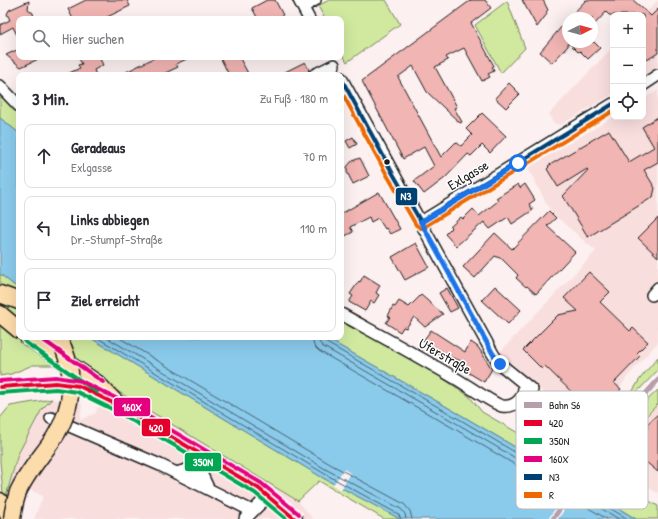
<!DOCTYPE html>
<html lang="de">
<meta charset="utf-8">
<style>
body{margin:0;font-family:"Patrick Hand",sans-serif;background:#f7f7f7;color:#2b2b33}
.controls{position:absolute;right:12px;top:12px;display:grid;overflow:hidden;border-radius:8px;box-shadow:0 4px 16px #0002}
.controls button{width:36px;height:36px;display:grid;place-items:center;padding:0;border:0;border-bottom:1px solid #e1e1e2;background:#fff;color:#2b2b33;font:20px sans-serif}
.compass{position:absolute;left:562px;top:12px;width:36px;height:36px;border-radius:50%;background:#fff;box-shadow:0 4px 16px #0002;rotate:84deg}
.stop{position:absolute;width:12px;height:12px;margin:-9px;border:3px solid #1a73e8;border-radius:50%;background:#fff}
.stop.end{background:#1a73e8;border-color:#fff;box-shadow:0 1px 4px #0008}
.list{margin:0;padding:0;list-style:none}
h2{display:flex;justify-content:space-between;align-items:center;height:52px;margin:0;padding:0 16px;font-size:17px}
h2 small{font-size:13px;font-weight:400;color:#7c7c81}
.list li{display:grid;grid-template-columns:26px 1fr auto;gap:12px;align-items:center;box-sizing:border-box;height:64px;margin:0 8px 8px;padding:0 8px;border:1px solid #e1e1e2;border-radius:8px}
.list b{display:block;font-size:15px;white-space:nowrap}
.list p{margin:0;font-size:13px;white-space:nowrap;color:#7c7c81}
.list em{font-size:13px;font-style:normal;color:#7c7c81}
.icon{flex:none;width:22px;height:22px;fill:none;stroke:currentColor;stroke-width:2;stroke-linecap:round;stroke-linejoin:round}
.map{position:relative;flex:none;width:658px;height:519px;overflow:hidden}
.search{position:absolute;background:#fff;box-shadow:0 4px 16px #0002;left:16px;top:16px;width:328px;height:44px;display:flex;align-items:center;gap:10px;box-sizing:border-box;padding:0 14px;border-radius:8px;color:#7c7c81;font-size:15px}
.panel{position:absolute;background:#fff;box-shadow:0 4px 16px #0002;left:16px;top:72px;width:328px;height:268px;border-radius:8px}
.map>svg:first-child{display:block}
</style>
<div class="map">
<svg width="658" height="519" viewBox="0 0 658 519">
<rect width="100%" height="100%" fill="#fcf0f0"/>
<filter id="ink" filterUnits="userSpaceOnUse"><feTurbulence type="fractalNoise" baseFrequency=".025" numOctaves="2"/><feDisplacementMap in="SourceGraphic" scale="8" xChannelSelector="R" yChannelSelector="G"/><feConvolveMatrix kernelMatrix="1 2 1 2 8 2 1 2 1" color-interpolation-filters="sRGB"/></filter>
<g filter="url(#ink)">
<g fill="#f9dede">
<polygon points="658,0 658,67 643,76 643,16"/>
<polygon points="613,47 613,94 560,125 553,123 549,114"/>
<polygon points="658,90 658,342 627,377 595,425 578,425 500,352 596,251 551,212 528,168 613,117 643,117 643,99"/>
<polygon points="104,383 298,501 313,519 34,519 43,496 11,481 18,454 42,409 52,399 82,404 80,420 96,413"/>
<polygon points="658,404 658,493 611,467 649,414"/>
</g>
<g fill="#d0e99f" stroke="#76825e">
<polygon points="329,0 386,0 400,24 347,62 341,51 341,19 325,19 318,6"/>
<polygon points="507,1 525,48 501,73 475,25"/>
<polygon points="0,93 19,111 19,133 0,118"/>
<polygon points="0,274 19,289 19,320 0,305"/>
<polygon points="341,318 417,361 469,396 482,412 537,444 550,456 576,473 571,480 461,415 324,337 341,337"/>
<polygon points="0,326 54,363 53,365 33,365 11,374 0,376"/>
<polygon points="41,337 89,337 323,478 400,519 384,519 319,481 298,501 104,383"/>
<polygon points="658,357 658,370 637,392 617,417 640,379"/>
<path d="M 658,390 L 658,404 C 641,421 620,445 612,467 L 620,471 L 616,475 L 603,472 L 602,461 L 645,402 Z"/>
<polygon points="52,399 42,409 18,454 4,503 0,462 0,418 10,406"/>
<path d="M 614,488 C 630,490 644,498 658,506 L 658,519 L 636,519 L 607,501 Z"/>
</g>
<g fill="#8acaeb" stroke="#5e8498">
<polygon points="0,118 19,133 19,289 0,274"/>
<polygon points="89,337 324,337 461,415 636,519 400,519 323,478"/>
</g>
<g fill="#fcf0f0">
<polygon points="344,469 350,473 341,490 333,485"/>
<polygon points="575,481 581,484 557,519 549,519"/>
</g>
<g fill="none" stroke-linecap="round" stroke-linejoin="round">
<g stroke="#48626f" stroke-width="1">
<polyline points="96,337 325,474 398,514 401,519"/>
<polyline points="106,337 327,470 401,509 405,514 406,519"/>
<polyline points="118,337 330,464 404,504 410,511 412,519"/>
<polyline points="312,337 314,346 319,351 453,428 607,519"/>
<polyline points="318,337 319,342 322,346 456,423 619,519"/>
<polyline points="323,337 325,342 459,419 628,519"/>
</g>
</g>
<g fill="#f1b5b3" stroke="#1c1c1c">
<polygon points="86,0 127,0 130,6 103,19 73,19 68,9"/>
<polygon points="267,0 275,0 283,15 276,19 258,19 252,8"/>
<polygon points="471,0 485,0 491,8 471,23 494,66 492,67 494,71 488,74 490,77 482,81 464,48 446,57 448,60 435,67 457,107 454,108 462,122 460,123 427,92 413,66 398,77 441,157 456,142 461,146 472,135 466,129 482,113 506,136 490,153 482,145 471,156 468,154 445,178 424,194 414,181 434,166 424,147 403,159 362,81"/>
<polygon points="522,0 543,0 548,10 546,12 547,14 537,27"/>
<polygon points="586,0 633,0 651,16 658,9 658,53 647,60 643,53 643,15 609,15 606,12 592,27 592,18 569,18"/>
<polygon points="29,1 28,9 33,13 34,19 19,19 19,39 13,27 0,34 0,25 10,20 7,14 9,10"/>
<polygon points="568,19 568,42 594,42 600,48 588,59 580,51 578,52 568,42 568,46 552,63 540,52"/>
<polygon points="19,49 19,57 43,57 21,67 6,55"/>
<polygon points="78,57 99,57 103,65 94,70 96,75 65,75 80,68 78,65 82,64"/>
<polygon points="156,57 191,57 176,64 178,67 161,75 120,75"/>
<polygon points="220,57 239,57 249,75 229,75"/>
<polygon points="305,62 309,70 307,75 279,75"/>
<polygon points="509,83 520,94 506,108 495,98"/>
<polygon points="658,117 658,162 644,170 655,188 653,197 588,237 563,196 588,170 587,169 558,187 547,169 549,167 548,166 609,130 629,162 654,147 642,127"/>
<polygon points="353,137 357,144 350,148 346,141"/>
<polygon points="360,158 369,176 353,184 347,172 347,167 352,161"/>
<polygon points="518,184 520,188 525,184 535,200 529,204 533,210 512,224 508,217 490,229 484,222 456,246 445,234 451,228 450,227 461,217 463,219 473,209 479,216 498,201 496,198"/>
<polygon points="379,192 400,229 390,234 386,228 385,229 378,218 371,222 369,217 350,227 353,232 345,236 341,228 341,214"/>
<polygon points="549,211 556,218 547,226 575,252 536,294 527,286 526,287 516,278 518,275 502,259 495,256 475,278 463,267 495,233 512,249"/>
<polygon points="658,218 658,257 638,238"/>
<polygon points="416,243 429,267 405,280 392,257"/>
<polygon points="589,272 610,292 600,302 630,331 633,328 648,342 637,353 640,356 614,383 621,389 608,405 604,400 592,412 545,366 542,369 523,350 558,315 578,311 564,298"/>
<polygon points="364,275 380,285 376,293 379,295 374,303 371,301 365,311 349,302 353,296 350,294 359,281 360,282"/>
<polygon points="495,286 521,310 508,324 482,300"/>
<polygon points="447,288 458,308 450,312 439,293"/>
<polygon points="421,295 443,314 425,327 414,317 406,328 403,327 400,332 386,323 390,317 388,316 393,306 395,307 399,301 409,307"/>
<polygon points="431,330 465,352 471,342 478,347 492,369 484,382 464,370 465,368 461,361 450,357 448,360 436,352 438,350 423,341"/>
<polygon points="658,414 658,472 634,452 645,442 641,437 648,427 646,425"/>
</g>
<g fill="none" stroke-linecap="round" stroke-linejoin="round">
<defs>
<g id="minor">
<polyline points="299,0 309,19"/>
<polyline points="303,7 315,0"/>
<polyline points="314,75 334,65"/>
<polyline points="341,78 493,354 500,364 532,390"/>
<polyline points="643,85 658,75"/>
<polyline points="0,86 19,106"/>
<polyline points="421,222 613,104"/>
<polyline points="652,295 658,288"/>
<path d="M 341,314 C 379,335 418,356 455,378 C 464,383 495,405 502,406 C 516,408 525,397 524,384"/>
<polyline points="51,418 160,465 252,511"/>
<polyline points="176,473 190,469 202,475 208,488"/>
<polyline points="245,519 268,496"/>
</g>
<g id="major">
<polyline points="0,387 56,383 79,386 90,391 119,406 258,488 295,519"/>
<polyline points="0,500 9,519"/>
</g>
<g id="highway">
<polyline points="0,294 19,301"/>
<polyline points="0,314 19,330"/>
<polyline points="28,337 98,384 119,406"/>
</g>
</defs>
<use href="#minor" stroke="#1c1c1c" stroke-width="14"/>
<use href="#major" stroke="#1c1c1c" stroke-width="17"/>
<use href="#highway" stroke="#1c1c1c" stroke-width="19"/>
<use href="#minor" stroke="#fff" stroke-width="11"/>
<use href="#major" stroke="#fddcac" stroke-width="14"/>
<use href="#highway" stroke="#fddcac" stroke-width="16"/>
<defs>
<path id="highway-bridge" d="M 12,519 C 13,510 15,501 18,492 C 27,472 42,456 54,438 C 74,407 77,370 58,337"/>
</defs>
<use href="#highway-bridge" stroke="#1c1c1c" stroke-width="19" stroke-linecap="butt"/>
<use href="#highway-bridge" stroke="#fddcac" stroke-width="16"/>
<defs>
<polyline id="bus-1" points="0,387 56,383 79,386 119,406 258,488 295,519"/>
<g id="bus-2">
<polyline points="25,342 97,392"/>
<polyline points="0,393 56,389 77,392 116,411 255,493 286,519"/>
</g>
<g id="bus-3">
<polyline points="39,337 103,382"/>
<polyline points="0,381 56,377 81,381 122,401 261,483 299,514"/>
</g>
<polyline id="bus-4" points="341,78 392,172 421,222 613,104"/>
<polyline id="bus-5" points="341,91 387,175 416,225 421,228 424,227 613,111"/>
</defs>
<use href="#bus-1" stroke="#fff" stroke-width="7"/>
<use href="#bus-2" stroke="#fff" stroke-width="7"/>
<use href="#bus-3" stroke="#fff" stroke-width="7"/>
<use href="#bus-4" stroke="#fff" stroke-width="7"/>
<use href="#bus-5" stroke="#fff" stroke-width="7"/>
<use href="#bus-1" stroke="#e4002b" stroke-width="4"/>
<use href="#bus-2" stroke="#00a651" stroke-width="4"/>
<use href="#bus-3" stroke="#e5007d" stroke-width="4"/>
<use href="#bus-4" stroke="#004173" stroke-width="4"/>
<use href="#bus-5" stroke="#ee6700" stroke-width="4"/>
<defs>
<path id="rail-1" d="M 553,519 C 586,471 618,423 658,380"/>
</defs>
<use href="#rail-1" stroke="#fff" stroke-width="8"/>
<use href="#rail-1" stroke="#b89dab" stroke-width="5"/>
</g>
</g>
<g fill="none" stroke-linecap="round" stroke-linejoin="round" filter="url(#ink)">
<polyline stroke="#1a73e8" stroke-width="5" points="500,364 493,354 421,222 518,163"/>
</g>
<circle fill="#1c1c1c" stroke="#fff" stroke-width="1.5" cx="387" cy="162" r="3.5"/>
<g text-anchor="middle" stroke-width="3" stroke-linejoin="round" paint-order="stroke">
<g font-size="14" fill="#1c1c1c" stroke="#fff">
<text transform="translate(468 175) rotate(-31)" y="5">Exlgasse</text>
<text transform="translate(445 356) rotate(30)" y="5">Uferstraße</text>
</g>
</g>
<rect x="516" y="391" width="132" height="118" rx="6" fill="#fff" stroke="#bbb" stroke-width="1"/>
<rect x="524" y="402" width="18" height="6" fill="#b89dab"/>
<rect x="524" y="420" width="18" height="6" fill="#e4002b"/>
<rect x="524" y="438" width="18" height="6" fill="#00a651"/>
<rect x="524" y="456" width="18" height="6" fill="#e5007d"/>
<rect x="524" y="474" width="18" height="6" fill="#004173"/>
<rect x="524" y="492" width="18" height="6" fill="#ee6700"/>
<g font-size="11" fill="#1c1c1c">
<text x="549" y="409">Bahn S6</text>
<text x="549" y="427">420</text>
<text x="549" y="445">350N</text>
<text x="549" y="463">160X</text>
<text x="549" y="481">N3</text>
<text x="549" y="499">R</text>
</g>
<g stroke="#fff" stroke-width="1.5">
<rect x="395" y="187" width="23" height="19" rx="4" fill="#004173"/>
<rect x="113" y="397" width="38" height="20" rx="4" fill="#e5007d"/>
<rect x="141" y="418" width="30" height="19" rx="4" fill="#e4002b"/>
<rect x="184" y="452" width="38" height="20" rx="4" fill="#00a651"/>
</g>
<g font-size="11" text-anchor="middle" font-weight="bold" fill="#fff">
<text x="406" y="200">N3</text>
<text x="132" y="411">160X</text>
<text x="156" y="432">420</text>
<text x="203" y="466">350N</text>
</g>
</svg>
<div class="controls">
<button>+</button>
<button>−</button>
<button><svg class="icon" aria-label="locate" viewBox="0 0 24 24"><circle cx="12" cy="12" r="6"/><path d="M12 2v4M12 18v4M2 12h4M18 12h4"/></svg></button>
</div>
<svg class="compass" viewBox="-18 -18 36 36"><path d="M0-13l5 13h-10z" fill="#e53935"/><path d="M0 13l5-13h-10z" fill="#7c7c81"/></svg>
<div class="stop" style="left:518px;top:163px"></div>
<div class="stop end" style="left:500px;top:364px"></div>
<div class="search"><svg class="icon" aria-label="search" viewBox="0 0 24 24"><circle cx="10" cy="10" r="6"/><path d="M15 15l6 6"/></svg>Hier suchen</div>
<section class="panel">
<h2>3 Min.<small>Zu Fuß · 180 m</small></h2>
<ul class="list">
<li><svg class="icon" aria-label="ahead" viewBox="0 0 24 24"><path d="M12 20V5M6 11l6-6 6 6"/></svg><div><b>Geradeaus</b><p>Exlgasse</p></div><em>70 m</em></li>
<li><svg class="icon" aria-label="left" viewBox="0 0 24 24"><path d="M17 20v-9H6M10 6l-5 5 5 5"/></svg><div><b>Links abbiegen</b><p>Dr.-Stumpf-Straße</p></div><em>110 m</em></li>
<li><svg class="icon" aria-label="arrive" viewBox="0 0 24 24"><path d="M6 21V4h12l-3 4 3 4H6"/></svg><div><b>Ziel erreicht</b></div></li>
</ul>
</section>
</div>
